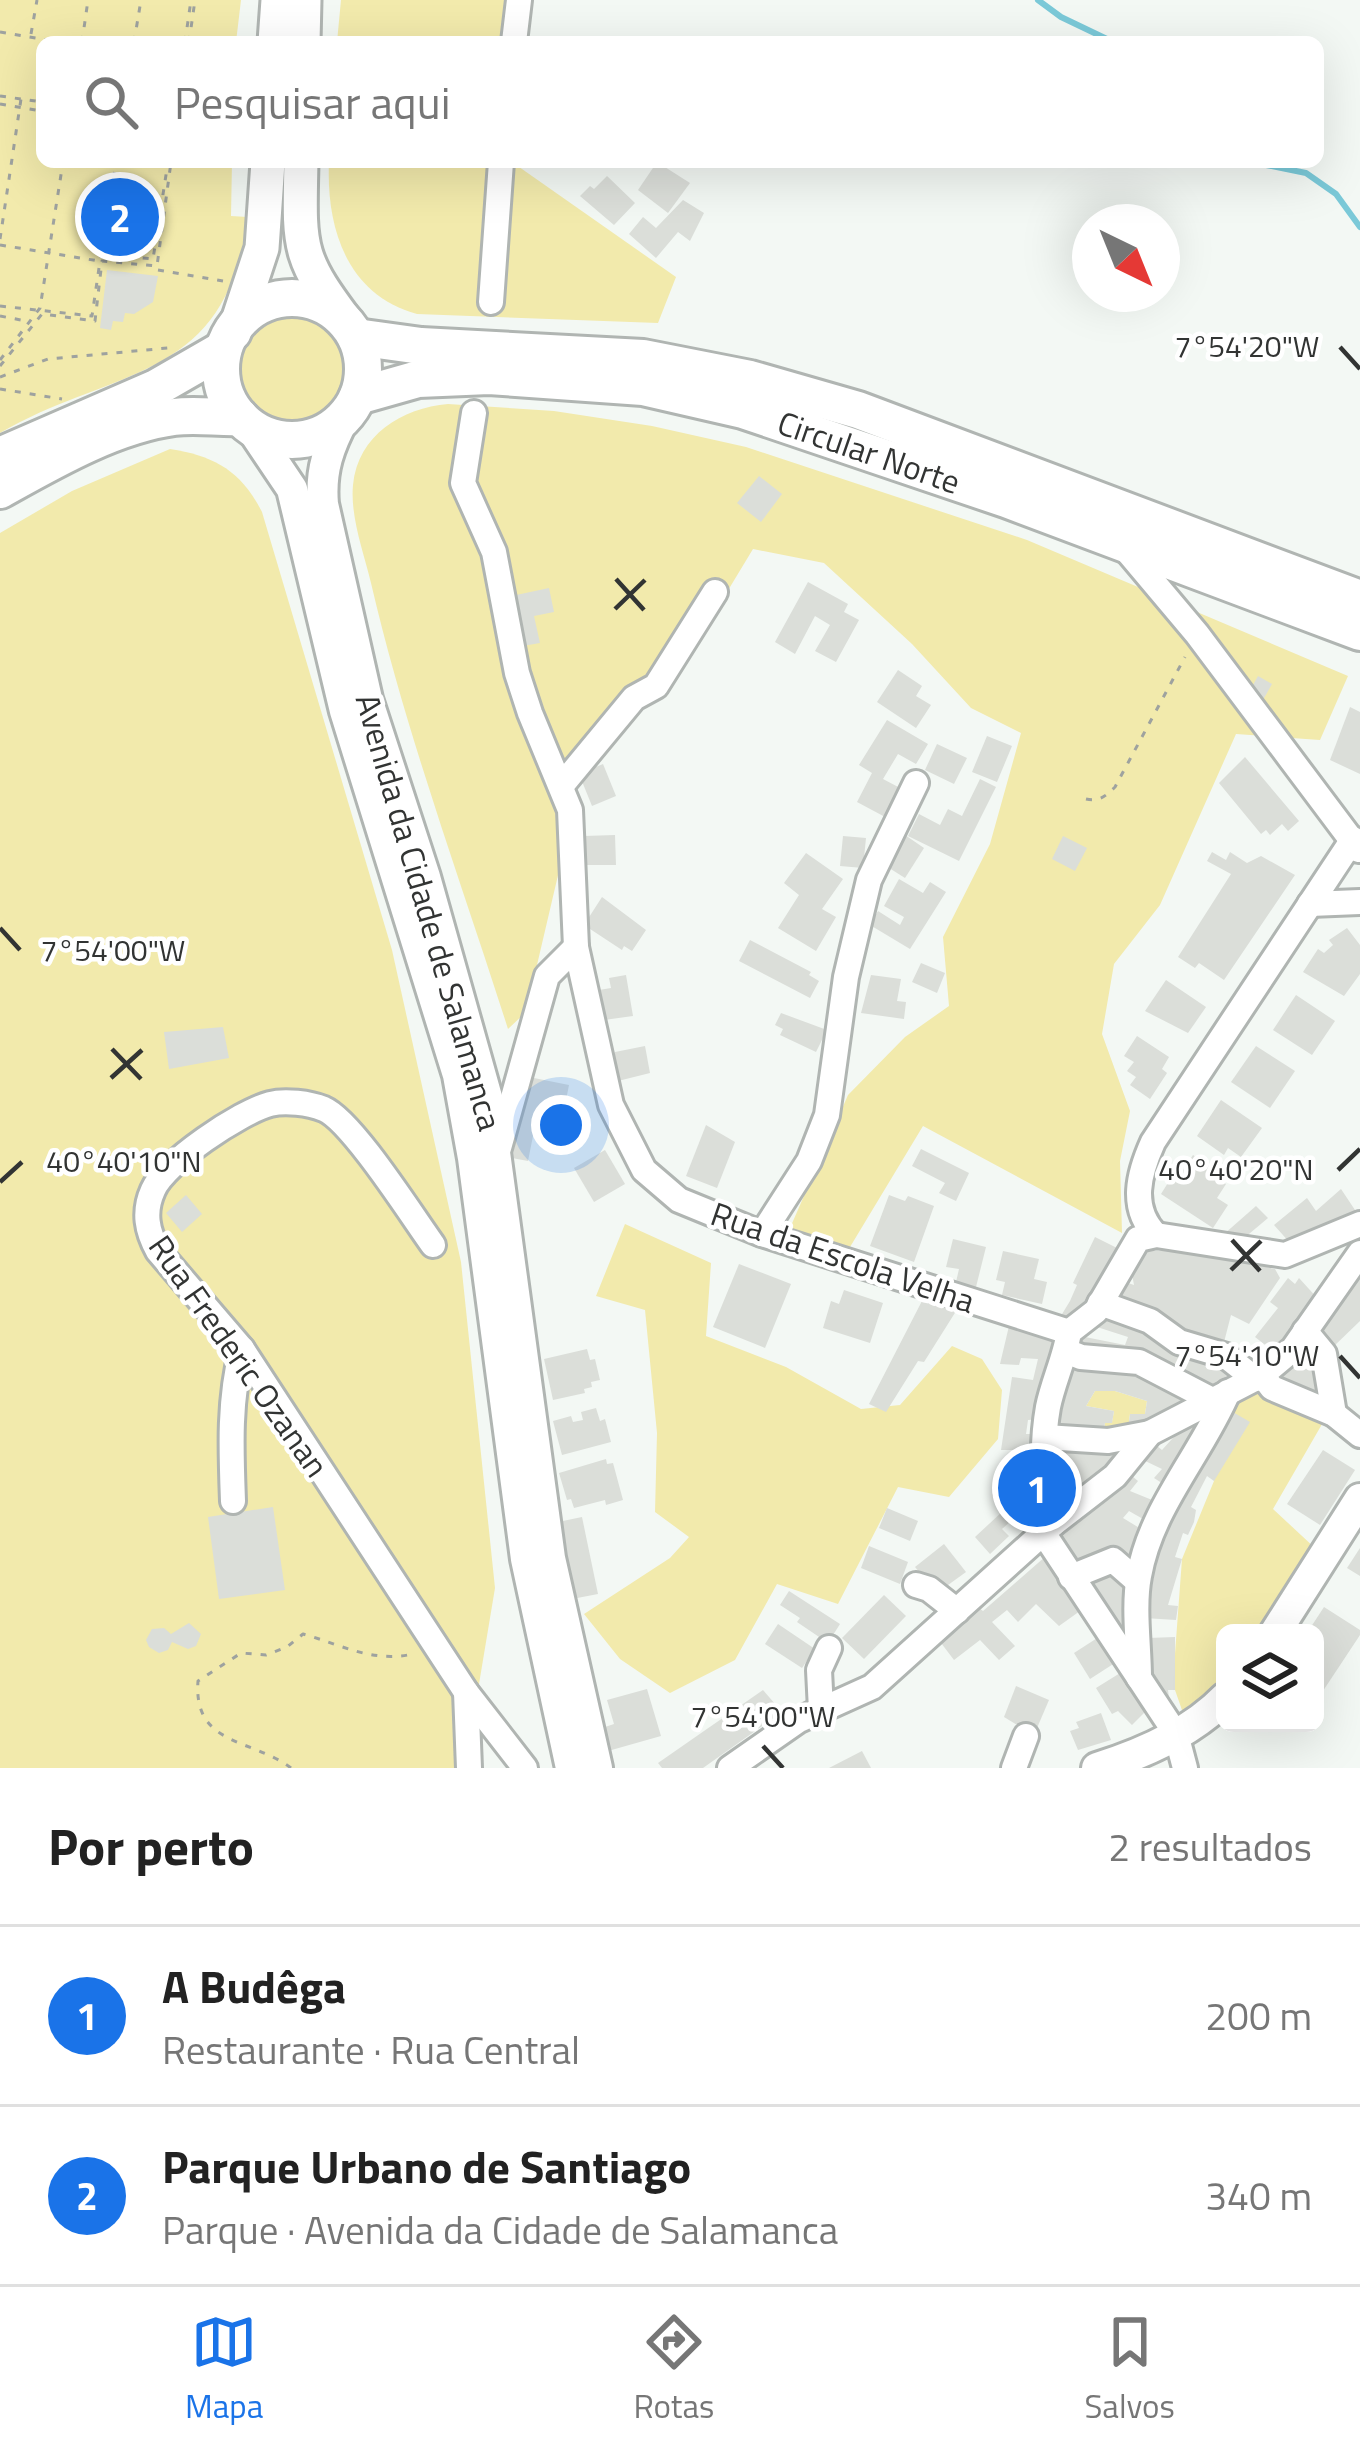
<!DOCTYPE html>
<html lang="pt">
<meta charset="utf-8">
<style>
body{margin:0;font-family:"Titillium Web",sans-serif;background:#f6f6f6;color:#222}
.controls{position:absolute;right:36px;bottom:36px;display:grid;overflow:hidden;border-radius:18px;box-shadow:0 12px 48px #0002}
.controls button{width:108px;height:108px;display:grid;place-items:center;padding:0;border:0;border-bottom:3px solid #e0e0e0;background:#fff;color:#222;font:60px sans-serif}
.compass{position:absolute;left:1072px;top:204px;width:108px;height:108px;border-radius:50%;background:#fff;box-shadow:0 12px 48px #0002;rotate:137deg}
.you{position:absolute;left:561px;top:1125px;width:42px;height:42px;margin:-30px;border:9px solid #fff;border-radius:50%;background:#1a73e8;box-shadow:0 0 0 18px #1a73e833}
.badge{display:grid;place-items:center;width:78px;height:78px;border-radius:50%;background:#1a73e8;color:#fff;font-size:39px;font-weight:700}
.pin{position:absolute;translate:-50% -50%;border:6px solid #fff;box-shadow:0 3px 12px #0006}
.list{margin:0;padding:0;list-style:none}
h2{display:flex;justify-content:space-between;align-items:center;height:156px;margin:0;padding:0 48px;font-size:51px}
h2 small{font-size:39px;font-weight:400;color:#767676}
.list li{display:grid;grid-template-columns:78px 1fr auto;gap:36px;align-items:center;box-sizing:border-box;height:180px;padding:0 48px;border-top:3px solid #e0e0e0}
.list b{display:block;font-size:45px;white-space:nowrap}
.list p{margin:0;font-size:39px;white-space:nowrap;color:#767676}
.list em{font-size:39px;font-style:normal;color:#767676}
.icon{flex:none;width:66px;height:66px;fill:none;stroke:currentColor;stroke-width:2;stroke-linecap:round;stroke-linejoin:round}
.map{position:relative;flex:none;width:1360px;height:1768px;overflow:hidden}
.search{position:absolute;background:#fff;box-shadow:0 12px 48px #0002;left:36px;right:36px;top:36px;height:132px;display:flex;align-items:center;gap:30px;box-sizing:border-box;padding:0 42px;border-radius:18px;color:#767676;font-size:45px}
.sheet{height:516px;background:#fff}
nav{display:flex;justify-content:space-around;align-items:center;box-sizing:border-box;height:168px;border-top:3px solid #e0e0e0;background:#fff;font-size:33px;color:#767676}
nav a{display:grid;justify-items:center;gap:6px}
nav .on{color:#1a73e8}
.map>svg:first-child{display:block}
</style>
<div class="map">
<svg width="1360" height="1768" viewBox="0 0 1360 1768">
<rect width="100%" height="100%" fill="#f3f8f4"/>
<g fill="#f2eaac">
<path d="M 0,0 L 241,0 L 236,42 L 42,42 L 42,162 L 232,162 L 231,216 L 248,217 C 226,384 115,366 0,433 Z"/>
<polygon points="341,0 512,0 507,42 337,42"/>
<path d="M 329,162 L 512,162 L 676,277 L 658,323 L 417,314 C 347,295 326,228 329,162 Z"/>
<circle cx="291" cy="372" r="57"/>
<path d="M 448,404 L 554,411 L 652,426 L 746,447 L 1027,540 L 1348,676 L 1320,740 L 1236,734 L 1160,905 L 1114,964 L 1102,1034 L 1130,1111 L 1120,1161 L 1122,1233 L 923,1126 L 850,1247 L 790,1228 L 848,1095 L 905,1037 L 949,1006 L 943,937 L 990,844 L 1021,733 L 971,708 L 912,644 L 824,563 L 753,549 L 727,592 L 708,586 L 652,680 L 555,783 L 566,841 L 526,1012 L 508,1029 C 461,881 406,734 371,583 C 364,553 350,517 353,485 C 358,435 402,408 448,404 Z"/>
<path d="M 170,449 C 215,456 241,471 262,512 L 392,950 L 461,1262 L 495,1588 L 465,1768 L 0,1768 L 0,533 L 72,491 Z"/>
<polygon points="625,1224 711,1263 706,1336 786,1367 861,1409 900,1405 952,1346 982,1359 1002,1390 998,1439 949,1497 898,1487 838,1604 777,1584 735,1660 670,1693 620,1659 584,1614 670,1558 689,1537 655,1512 657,1433 645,1310 596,1296"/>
<polygon points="1095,1391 1115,1391 1147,1401 1145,1414 1130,1414 1127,1436 1102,1438 1105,1423 1112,1422 1114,1411 1086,1406"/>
<polygon points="1255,1391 1325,1419 1273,1509 1316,1549 1265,1633 1225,1633 1225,1683 1203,1705 1183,1713 1175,1690 1174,1667 1182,1559 1214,1481 1226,1408"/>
</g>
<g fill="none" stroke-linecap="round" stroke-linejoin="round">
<g stroke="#7bc9d8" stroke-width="6">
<polyline points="1038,0 1061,17 1109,40 1137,42"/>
<polyline points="1251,162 1306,173 1336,194 1360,227"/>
</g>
</g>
<g fill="#dbded9">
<polygon points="657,162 690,183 668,213 638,190"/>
<polygon points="607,176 635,203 614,225 580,196 590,186 594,189"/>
<polygon points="683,200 704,213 690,241 678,232 656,258 629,234 643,217 656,228"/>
<polygon points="107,270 158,276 153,302 134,314 125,313 123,322 113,321 111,330 100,328"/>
<polygon points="759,476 782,494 761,522 737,503"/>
<polygon points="808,582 848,604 844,612 859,620 836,662 815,651 830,625 815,616 795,654 775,642"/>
<polygon points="549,588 554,612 534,616 540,643 517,647 507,597"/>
<polygon points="898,670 922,686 916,696 931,705 916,728 877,702"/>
<polygon points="1258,676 1272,684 1259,707 1248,694"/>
<polygon points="1350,707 1360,712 1360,774 1330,760"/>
<polygon points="887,720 928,744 916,764 898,754 883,779 902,789 887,818 857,802 872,773 859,765"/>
<polygon points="987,736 1012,746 997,782 972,772"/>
<polygon points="937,744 967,758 954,784 925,770"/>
<polygon points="1245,757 1299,821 1288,831 1282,824 1270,835 1266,830 1261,834 1219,783"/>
<polygon points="603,764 616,796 592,806 579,774"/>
<polygon points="980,779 996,787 959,861 908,836 919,814 940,825 948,809 962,816"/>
<polygon points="615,835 616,865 584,865 584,836"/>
<polygon points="905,835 924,848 905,878 886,866"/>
<polygon points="843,836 866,838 863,868 840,866"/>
<polygon points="1063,836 1087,848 1075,871 1052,859"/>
<polygon points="1212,852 1226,860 1230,852 1247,863 1261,856 1295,875 1224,980 1199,963 1195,968 1178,957 1231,874 1207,861"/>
<polygon points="806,853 843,879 822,909 836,917 816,951 778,928 799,895 784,883"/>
<polygon points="899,879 923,893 930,882 946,892 910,949 870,925 878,911 900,925 904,917 884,906"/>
<polygon points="602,897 646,930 632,951 624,946 622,950 584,925"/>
<polygon points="1347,928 1360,945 1360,974 1344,996 1303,972 1318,949 1324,953 1333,945 1329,940"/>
<polygon points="750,940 811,972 809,975 819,981 810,998 739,961"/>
<polygon points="921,963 945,973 937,993 912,982"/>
<polygon points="626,975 633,1016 604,1020 599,990 611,988 609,978"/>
<polygon points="871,975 901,979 897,1001 906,1002 904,1019 861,1013"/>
<polygon points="1166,980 1206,1007 1188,1033 1145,1011"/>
<polygon points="1296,995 1335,1021 1312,1055 1273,1030"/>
<polygon points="781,1013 827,1030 816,1052 780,1035 783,1029 775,1025"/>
<polygon points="223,1027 229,1058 169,1069 164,1032"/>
<polygon points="1137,1036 1169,1057 1162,1069 1167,1073 1150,1099 1130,1085 1136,1077 1127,1071 1134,1062 1124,1056"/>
<polygon points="645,1046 650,1073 614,1082 615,1052"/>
<polygon points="1256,1046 1295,1071 1270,1108 1231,1082"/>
<polygon points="529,1077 569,1085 558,1141 533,1136 528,1161 512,1158"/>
<polygon points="1221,1100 1262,1128 1241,1157 1228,1148 1224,1155 1197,1136"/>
<polygon points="706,1125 735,1142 717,1188 686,1176"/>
<polygon points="921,1149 969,1173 956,1201 939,1193 945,1183 912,1166"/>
<polygon points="605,1150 625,1184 594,1202 574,1168"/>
<polygon points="1193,1155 1215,1170 1212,1175 1226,1184 1217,1198 1228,1205 1213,1228 1161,1194 1171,1178 1176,1181"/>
<polygon points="1341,1189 1357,1213 1291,1244 1274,1225 1307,1198 1316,1211"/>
<polygon points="186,1195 202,1214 182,1232 166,1213"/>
<polygon points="889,1195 905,1201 908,1196 934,1206 914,1262 870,1246"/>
<polygon points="1256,1206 1268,1218 1243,1239 1223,1235"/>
<polygon points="1095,1237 1117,1248 1110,1271 1078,1323 1056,1324 1070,1301 1077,1285 1073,1283"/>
<polygon points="953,1239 986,1247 976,1287 956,1282 959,1269 946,1267"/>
<polygon points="1188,1250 1275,1269 1280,1278 1249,1324 1231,1315 1222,1350 1107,1304 1119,1280 1134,1285 1130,1263 1144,1251"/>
<polygon points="1003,1251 1039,1259 1034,1279 1047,1282 1042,1304 1002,1295 1005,1282 996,1280"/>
<polygon points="739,1264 791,1284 765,1348 713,1327"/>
<polygon points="1360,1272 1360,1321 1332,1348 1317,1338"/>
<polygon points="1288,1278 1295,1284 1299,1278 1319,1300 1277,1354 1255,1337 1278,1308 1270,1302"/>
<polygon points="844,1290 883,1303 870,1343 823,1328 831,1301 839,1304"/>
<polygon points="923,1299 958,1308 924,1362 918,1361 886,1412 869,1404"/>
<polygon points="1106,1311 1233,1369 1222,1394 1074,1348 1080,1336 1125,1345 1128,1337 1097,1327"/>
<polygon points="1009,1326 1055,1340 1044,1419 1028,1420 1026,1434 1043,1434 1041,1456 1024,1455 1025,1450 1001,1450 1012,1377 1033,1380 1038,1359 1021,1358 1019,1365 1000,1364"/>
<polygon points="587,1349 590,1360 595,1359 600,1380 591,1382 592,1387 584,1389 585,1393 553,1400 544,1359"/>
<polygon points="1304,1355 1311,1366 1322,1397 1272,1379"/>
<polygon points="1066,1359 1127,1366 1191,1401 1127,1436 1130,1414 1145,1414 1147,1401 1115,1391 1095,1391 1086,1406 1114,1411 1112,1423 1105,1423 1102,1438 1048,1433"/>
<polygon points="596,1408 600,1421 605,1419 611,1442 562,1455 553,1421 571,1416 573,1422 583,1420 581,1412"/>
<polygon points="1226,1408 1250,1422 1214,1481 1207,1476 1191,1507 1196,1510 1194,1522 1188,1535 1183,1533 1175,1557 1182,1559 1168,1605 1178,1606 1176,1620 1144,1618 1145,1568"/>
<polygon points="1192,1417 1206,1425 1168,1487 1154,1478 1162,1469 1139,1458 1152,1442 1162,1450"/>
<polygon points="1051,1441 1127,1448 1114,1471 1072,1505 1049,1494"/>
<polygon points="1323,1450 1355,1470 1320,1525 1287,1504"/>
<polygon points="606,1459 607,1464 613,1463 623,1500 606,1505 605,1500 574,1508 571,1499 567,1500 559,1473"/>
<polygon points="1039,1465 1034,1520 1009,1510 1012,1500 996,1504 992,1495 998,1478 1009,1478 1009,1466"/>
<polygon points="1127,1472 1138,1481 1130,1491 1157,1502 1150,1523 1129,1511 1123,1518 1146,1532 1130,1572 1074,1571 1053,1538"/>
<polygon points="273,1507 285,1590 219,1599 208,1517"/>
<polygon points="887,1508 918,1521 910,1541 879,1528"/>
<polygon points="1003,1511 1012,1520 1002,1529 1009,1536 990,1554 975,1537"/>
<polygon points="582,1517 598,1594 572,1599 558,1522"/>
<polygon points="944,1544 966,1572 937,1593 915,1567"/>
<polygon points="869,1546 908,1562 900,1584 861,1568"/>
<polygon points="1360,1548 1360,1576 1347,1568"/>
<polygon points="1046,1556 1076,1591 1070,1596 1080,1611 1059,1626 1036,1604 1018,1622 1007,1610 992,1622 1015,1646 999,1660 980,1640 954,1660 938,1639 979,1608 983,1611"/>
<polygon points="1114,1563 1124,1576 1137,1643 1121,1652 1077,1580"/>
<polygon points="789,1591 840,1624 828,1643 797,1622 800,1618 780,1605"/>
<polygon points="884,1595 906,1616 864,1659 842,1638"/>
<polygon points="1324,1607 1360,1630 1360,1635 1315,1703 1315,1633 1307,1633"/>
<polygon points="189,1623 201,1634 196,1646 188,1649 172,1642 168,1650 159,1653 149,1647 146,1640 152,1629 164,1628 171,1634"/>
<polygon points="778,1624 815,1649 802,1668 765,1644"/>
<polygon points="1105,1633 1121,1659 1090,1679 1074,1653"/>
<polygon points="1175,1637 1175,1690 1168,1690 1169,1698 1158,1698 1150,1688 1148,1638"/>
<polygon points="1125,1670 1150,1707 1132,1725 1118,1711 1112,1714 1096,1688"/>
<polygon points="1016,1686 1049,1700 1034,1735 1004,1717"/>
<polygon points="647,1689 661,1736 608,1751 602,1728 614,1724 607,1700"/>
<polygon points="763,1690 782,1712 703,1768 662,1768 658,1763"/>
<polygon points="1101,1713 1111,1740 1078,1750 1070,1731 1079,1728 1076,1722"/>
<polygon points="862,1751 871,1768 829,1768"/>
</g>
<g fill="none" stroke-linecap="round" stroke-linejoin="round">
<defs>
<g id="minor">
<polyline points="514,42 519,0"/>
<polyline points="491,302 501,162"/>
<polyline points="474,413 463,483 494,552 517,673 530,713 570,810 576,947 611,1105 644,1170 679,1200 762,1234 1069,1332"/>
<polyline points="1123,546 1197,634 1359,850"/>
<polyline points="562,785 634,698 656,686 715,592"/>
<polyline points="1310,904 1360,902"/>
<polyline points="499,1148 547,976 576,947"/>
<polyline points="762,1234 809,1161 827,1115 846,977 869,880 916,783"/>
<path d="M 1156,1235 C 1129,1208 1139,1173 1153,1142 L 1353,839"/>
<path d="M 433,1245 C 412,1216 352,1121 324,1109 C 309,1103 285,1100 270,1104 C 240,1112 165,1162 153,1190 C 143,1212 147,1231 158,1251 L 242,1349 L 466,1692 L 525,1768"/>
<polyline points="1100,1303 1150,1321 1179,1342 1226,1356 1255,1379"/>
<polyline points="1305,1331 1324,1354 1334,1414"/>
<polyline points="1069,1332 1096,1311 1138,1239 1156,1235 1285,1255 1360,1224"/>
<polyline points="1066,1351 1081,1357 1139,1362 1212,1400"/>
<polyline points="1262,1375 1272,1388 1334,1414 1360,1435"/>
<polyline points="1045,1437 1108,1441 1150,1433"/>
<path d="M 233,1501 C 231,1448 229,1400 242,1349"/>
<path d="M 1053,1524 C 1043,1486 1041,1447 1048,1407 C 1053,1382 1065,1358 1069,1332"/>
<polyline points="1044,1534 1176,1734 1185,1768"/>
<polyline points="1071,1577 1113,1560 1137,1581"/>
<polyline points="916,1585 929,1589 957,1611"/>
<path d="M 1139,1678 C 1139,1646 1133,1607 1139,1576 C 1151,1507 1201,1455 1228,1392"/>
<polyline points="466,1692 469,1768"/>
<polyline points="821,1710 819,1670 829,1648"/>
<polyline points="730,1768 799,1720 872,1687 1053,1524 1115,1476 1150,1433 1262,1375 1293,1349 1360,1253"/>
<polyline points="1014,1768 1026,1736"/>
</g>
<g id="tertiary">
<path d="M 345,416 C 329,446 320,470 323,504 L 367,699 L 425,877 L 488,1101 L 550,1558 L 597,1768"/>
<polyline points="251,428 292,489 345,711 458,1075 473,1158 526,1559 571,1768"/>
<polyline points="1275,1633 1360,1499"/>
<path d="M 1097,1768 C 1142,1754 1191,1733 1225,1698"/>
</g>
<g id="secondary">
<polyline points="275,42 278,0"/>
<polyline points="303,42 304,0"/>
<path d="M 301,162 C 299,250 297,257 351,328"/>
<polyline points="234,333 262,248 268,162"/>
</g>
<g id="primary">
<circle cx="292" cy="369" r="71"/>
<polyline points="356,337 421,346 643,358 750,379 858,410 1360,599"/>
<polyline points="358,396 418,379 489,376 643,387 743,410 1006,499 1360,632"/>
<polyline points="0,456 156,388 222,350"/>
<path d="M 0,490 C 52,461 114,425 174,417 C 196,414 218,418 240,417"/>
</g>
</defs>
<use href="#minor" stroke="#b0b5b2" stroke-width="30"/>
<use href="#tertiary" stroke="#b0b5b2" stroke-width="36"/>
<use href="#secondary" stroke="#b0b5b2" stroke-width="39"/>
<use href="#primary" stroke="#b0b5b2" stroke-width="42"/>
<g stroke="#9ea29f" stroke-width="3" stroke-dasharray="6 9" stroke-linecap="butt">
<polyline points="0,32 59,42"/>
<polyline points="31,34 37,0"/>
<polyline points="82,42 88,0"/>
<polyline points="134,42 141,0"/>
<polyline points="185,42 191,0"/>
<polyline points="189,42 195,0"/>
<polyline points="0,96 42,102"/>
<polyline points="0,104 42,111"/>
<polyline points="112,198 161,205"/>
<polyline points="0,239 21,99"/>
<polyline points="0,245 99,261"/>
<polyline points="102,252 116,162"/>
<polyline points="101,258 102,254 153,259 168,162"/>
<polyline points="158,270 223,281"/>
<polyline points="0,306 92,316 99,268"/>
<polyline points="0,316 26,321"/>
<polyline points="0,360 40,308 63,162"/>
<polyline points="0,366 42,314 95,321 102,261 157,266 171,162"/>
<polyline points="0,377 48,359 168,348"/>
<polyline points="0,389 62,399"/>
<path d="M 1086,799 C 1099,802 1106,796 1115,787 L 1185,657"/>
<path d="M 291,1768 C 251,1738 193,1746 198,1681 L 241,1653 L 266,1655 L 287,1647 L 303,1634 C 342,1645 372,1663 413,1654"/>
</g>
<use href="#minor" stroke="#fff" stroke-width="24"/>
<use href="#tertiary" stroke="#fff" stroke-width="30"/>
<use href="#secondary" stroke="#fff" stroke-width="33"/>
<use href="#primary" stroke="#fff" stroke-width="36"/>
</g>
<path fill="none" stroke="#323433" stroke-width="4.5" d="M 1340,347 L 1360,369M 616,579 L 644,610M 615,609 L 645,580M 0,928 L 20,950M 112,1049 L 141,1079M 111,1078 L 142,1050M 1338,1170 L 1360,1149M 0,1182 L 22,1162M 1232,1240 L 1260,1271M 1231,1270 L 1261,1241M 1340,1356 L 1360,1378M 763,1746 L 783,1768"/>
<g text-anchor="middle" stroke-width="9" stroke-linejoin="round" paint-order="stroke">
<g font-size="33" fill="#323433" stroke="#fff">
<text transform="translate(869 452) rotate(19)" y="12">Circular Norte</text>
<text transform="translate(429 912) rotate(74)" y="12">Avenida da Cidade de Salamanca</text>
<text transform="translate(843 1257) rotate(19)" y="12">Rua da Escola Velha</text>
<text transform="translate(239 1356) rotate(55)" y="12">Rua Frederic Ozanan</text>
</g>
</g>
<g font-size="30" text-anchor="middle" fill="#323433" stroke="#fff" stroke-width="9" stroke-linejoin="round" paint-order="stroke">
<text x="1247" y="357">7°54'20"W</text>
<text x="113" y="961">7°54'00"W</text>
<text x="124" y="1172">40°40'10"N</text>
<text x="1236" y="1180">40°40'20"N</text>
<text x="1247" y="1366">7°54'10"W</text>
<text x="763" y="1727">7°54'00"W</text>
</g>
</svg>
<div class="controls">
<button><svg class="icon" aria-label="layers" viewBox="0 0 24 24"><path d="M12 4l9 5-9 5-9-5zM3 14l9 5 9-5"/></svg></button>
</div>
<svg class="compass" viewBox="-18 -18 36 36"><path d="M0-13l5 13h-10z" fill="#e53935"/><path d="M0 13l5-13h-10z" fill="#767676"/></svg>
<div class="you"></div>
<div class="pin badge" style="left:1037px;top:1488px">1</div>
<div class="pin badge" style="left:120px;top:217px">2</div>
<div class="search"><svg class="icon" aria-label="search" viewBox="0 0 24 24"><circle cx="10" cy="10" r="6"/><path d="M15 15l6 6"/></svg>Pesquisar aqui</div>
</div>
<section class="sheet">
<h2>Por perto<small>2 resultados</small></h2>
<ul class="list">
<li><span class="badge">1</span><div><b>A Budêga</b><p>Restaurante · Rua Central</p></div><em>200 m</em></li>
<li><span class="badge">2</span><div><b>Parque Urbano de Santiago</b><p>Parque · Avenida da Cidade de Salamanca</p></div><em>340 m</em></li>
</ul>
</section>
<nav>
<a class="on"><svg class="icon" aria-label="map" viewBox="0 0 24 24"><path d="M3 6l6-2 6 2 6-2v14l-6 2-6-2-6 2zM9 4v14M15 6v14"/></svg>Mapa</a>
<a><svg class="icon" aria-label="directions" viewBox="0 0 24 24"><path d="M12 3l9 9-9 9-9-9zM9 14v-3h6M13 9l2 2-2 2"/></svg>Rotas</a>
<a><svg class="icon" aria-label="saved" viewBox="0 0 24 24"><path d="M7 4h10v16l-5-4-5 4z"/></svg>Salvos</a>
</nav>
